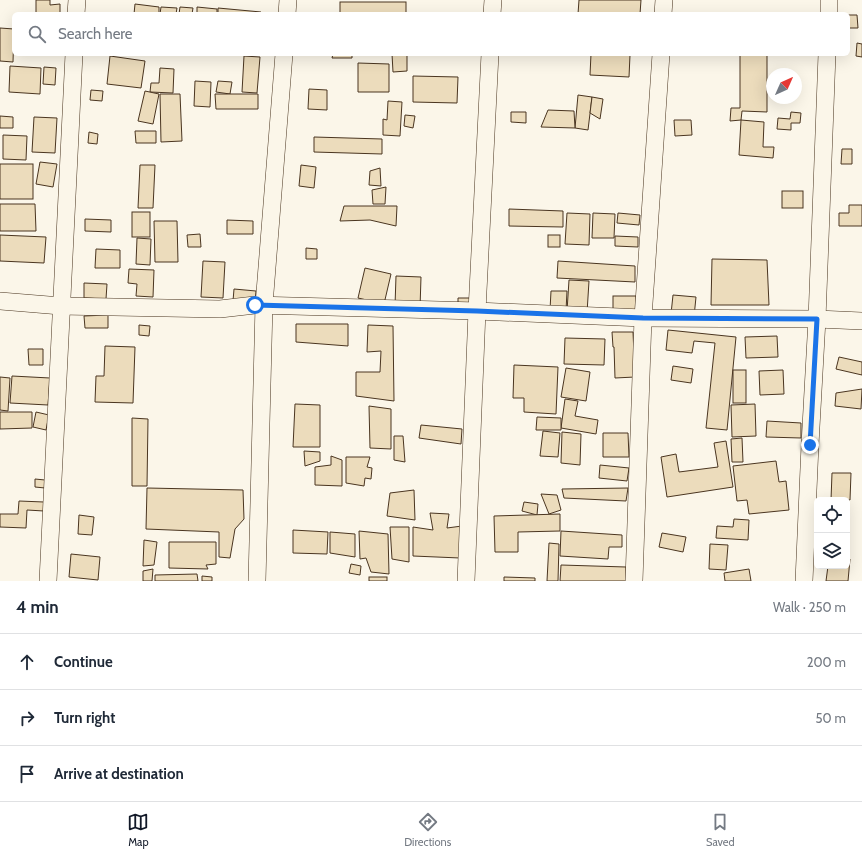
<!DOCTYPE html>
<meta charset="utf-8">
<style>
body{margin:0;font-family:Cabin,sans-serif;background:#f6f6f7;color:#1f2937}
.controls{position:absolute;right:12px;bottom:12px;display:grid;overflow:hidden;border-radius:6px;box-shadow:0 4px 16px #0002}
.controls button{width:36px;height:36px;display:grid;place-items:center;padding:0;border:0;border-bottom:1px solid #e0e1e3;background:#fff;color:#1f2937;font:20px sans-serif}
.compass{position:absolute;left:766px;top:68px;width:36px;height:36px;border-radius:50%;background:#fff;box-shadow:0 4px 16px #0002;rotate:45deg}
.stop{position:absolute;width:12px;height:12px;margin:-9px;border:3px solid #1a73e8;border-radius:50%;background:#fff}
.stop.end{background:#1a73e8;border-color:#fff;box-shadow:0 1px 4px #0008}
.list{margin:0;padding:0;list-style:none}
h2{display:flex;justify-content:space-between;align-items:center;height:52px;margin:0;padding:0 16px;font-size:17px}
h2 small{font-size:13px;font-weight:400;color:#747a83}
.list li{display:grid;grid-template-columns:26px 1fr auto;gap:12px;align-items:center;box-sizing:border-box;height:56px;padding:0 16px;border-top:1px solid #e0e1e3}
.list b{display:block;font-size:15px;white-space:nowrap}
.list em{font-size:13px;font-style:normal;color:#747a83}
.icon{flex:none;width:22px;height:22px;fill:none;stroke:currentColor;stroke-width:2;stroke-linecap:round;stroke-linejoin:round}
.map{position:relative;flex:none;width:862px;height:581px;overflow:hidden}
.search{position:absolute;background:#fff;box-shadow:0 4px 16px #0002;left:12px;right:12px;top:12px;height:44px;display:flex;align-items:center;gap:10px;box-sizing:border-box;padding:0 14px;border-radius:6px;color:#747a83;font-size:15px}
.sheet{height:220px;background:#fff}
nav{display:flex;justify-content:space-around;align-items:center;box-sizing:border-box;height:56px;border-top:1px solid #e0e1e3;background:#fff;font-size:11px;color:#747a83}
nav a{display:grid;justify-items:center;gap:2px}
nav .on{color:#111827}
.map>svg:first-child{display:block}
</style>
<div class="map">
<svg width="862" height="581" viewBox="0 0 862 581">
<rect width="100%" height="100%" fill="#fbf6e9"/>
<g fill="#ecdcbc" stroke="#4a3520">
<polygon points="36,0 50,0 50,5 60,4 60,14 36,14"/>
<polygon points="579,0 641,0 640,14 578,14"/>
<rect x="340" y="2" width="66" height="12"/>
<polygon points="135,4 159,7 159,14 134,14"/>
<polygon points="161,7 177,8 176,14 160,14"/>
<polygon points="180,7 193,8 192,14 179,14"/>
<polygon points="197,7 217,9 217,14 197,14"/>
<polygon points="218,8 261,12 261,14 218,14"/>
<polygon points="848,15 857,15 858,28 848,28"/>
<polygon points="0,28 14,29 13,62 0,61"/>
<polygon points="857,43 862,44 862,57 856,56"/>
<polygon points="333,54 352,54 352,58 332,58"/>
<polygon points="392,54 407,54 407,71 393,72"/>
<polygon points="591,54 639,54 639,55 630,55 629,77 590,75"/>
<polygon points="740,54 767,54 767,112 742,111 741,120 730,121 731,108 740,108"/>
<polygon points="110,56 145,61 141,88 107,84"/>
<polygon points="244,56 260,57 257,93 242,92"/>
<polygon points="358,63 389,64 389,92 358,92"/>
<polygon points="10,66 41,68 40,94 9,92"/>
<polygon points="44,67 56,68 55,85 43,84"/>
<polygon points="160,68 174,69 173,93 150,92 151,83 159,83"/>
<polygon points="413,76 458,77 457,103 413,102"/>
<polygon points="195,81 211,82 210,107 194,106"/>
<polygon points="218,81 232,82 230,94 216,92"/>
<polygon points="309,89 327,90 327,110 308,109"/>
<polygon points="91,90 103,91 102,101 90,100"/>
<polygon points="145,91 159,94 153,124 138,121"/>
<polygon points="160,94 180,94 182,141 161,142"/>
<polygon points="215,94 258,94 258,109 216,109"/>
<polygon points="578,95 592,97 588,130 575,128"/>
<polygon points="592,97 603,99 600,119 590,113"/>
<polygon points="388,101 402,102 400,136 383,135 383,119 387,120"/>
<polygon points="548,110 574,111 575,128 541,127"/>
<polygon points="511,112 526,112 526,123 511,122"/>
<polygon points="791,112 801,113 800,123 791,123 791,130 777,129 778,118 790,119"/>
<polygon points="405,115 415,116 413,128 404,126"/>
<polygon points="0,116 13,117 13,128 0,128"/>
<polygon points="34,117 57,118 55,153 32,152"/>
<polygon points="674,120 691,120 692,135 675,136"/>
<polygon points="741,120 764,122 763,147 774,147 773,158 739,155"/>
<polygon points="135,131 156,131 156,143 136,143"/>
<polygon points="89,132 98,134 97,144 88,143"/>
<polygon points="3,135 27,136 26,160 3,159"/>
<polygon points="314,137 382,139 382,154 314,152"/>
<polygon points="842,149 852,149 852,164 841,164"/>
<polygon points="40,162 57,164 53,187 36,184"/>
<rect x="0" y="164" width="33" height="35"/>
<polygon points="140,165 155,165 153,208 138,208"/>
<polygon points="301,165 316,167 314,188 299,186"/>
<polygon points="380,168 381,186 369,185 370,171"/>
<polygon points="386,187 385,204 373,204 372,190"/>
<rect x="782" y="191" width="21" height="17"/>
<polygon points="0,204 35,204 36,231 0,231"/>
<polygon points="849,205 862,205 862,226 839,226 839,213 849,213"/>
<polygon points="344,206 397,206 396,226 370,220 340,221"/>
<polygon points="509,209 563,211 563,227 509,226"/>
<rect x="132" y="212" width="18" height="25"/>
<polygon points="567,213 590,214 589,245 565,244"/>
<polygon points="593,213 615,214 614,238 592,238"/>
<polygon points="618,213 640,215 639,225 617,223"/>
<polygon points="85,219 111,220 111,232 85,231"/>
<polygon points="227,220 253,221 253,234 227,234"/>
<polygon points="154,221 177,221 178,262 155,262"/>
<polygon points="200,234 201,247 188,247 187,235"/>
<polygon points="0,235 46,237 44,263 0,261"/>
<rect x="548" y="235" width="12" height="12"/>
<polygon points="615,236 638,237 638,247 615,246"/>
<polygon points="137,238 151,239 150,265 136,264"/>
<polygon points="306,248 317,249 317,259 306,259"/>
<polygon points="96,249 120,250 120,268 95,268"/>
<polygon points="712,259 767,260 769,305 711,305"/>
<polygon points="203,261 225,262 223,298 201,297"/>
<polygon points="558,261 635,266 635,282 557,278"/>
<polygon points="365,268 391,274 384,304 358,298"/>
<polygon points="129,269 154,270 153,297 136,296 137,284 128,283"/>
<polygon points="396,276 421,277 420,308 395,306"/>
<polygon points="569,280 589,281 587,313 567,311"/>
<polygon points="84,283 107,284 106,299 84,298"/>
<polygon points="234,289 256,291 255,303 233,301"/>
<polygon points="551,291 567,291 566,311 550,310"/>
<polygon points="673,295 696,297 694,317 671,314"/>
<rect x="613" y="296" width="23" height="18"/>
<polygon points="458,298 470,298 469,308 458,307"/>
<polygon points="108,315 108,328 85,328 84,316"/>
<polygon points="296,324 348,324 348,346 296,342"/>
<polygon points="139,325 150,326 149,336 139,335"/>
<polygon points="368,325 393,326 394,401 356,396 356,372 380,372 381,351 367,352"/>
<polygon points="668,330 736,337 727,430 706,428 715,343 694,341 692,353 666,350"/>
<polygon points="612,332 633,332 635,377 615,378 614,347 613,347"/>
<polygon points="777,336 778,357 746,358 745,337"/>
<polygon points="565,338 605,339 604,365 564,364"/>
<polygon points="105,346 135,347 133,403 95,402 96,376 104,376"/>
<polygon points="28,349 43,349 43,365 29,365"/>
<polygon points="839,357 862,362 862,375 836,369"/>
<polygon points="514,365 558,367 556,414 524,412 524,398 513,398"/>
<polygon points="673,366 693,369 691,383 671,380"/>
<polygon points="566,368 590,372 586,401 561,397"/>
<rect x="733" y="370" width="13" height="33"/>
<polygon points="783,370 784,394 760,395 759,371"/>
<polygon points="12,376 50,378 48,405 10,403"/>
<polygon points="0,377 10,378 8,411 0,410"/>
<polygon points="862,389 861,409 835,406 836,393"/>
<polygon points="565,399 578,401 575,416 598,420 596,434 561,428"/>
<polygon points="295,404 320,405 320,447 293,447"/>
<polygon points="755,404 756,436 732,437 731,405"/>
<polygon points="369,406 391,409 391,449 370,448"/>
<polygon points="0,412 32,412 32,428 0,429"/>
<polygon points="36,412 49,415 46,430 33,427"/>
<polygon points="537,417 561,418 561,430 536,430"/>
<polygon points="132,418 148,419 147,486 132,486"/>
<polygon points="767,421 801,423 801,438 766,437"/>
<polygon points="421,425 462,429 461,444 419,438"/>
<polygon points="543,431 560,433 558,457 540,456"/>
<polygon points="562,432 581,434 580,465 561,463"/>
<polygon points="603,433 628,433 629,457 603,457"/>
<polygon points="394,436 403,436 405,462 394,460"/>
<polygon points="742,438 743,462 732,462 731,439"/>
<polygon points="726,441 733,487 667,497 661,457 676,454 679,472 718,467 714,443"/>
<polygon points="304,451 320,452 320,461 305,466"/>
<polygon points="331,456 342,460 342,486 315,485 315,467 331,465"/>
<polygon points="346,457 370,457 367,467 372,468 371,479 365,478 364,486 346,483"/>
<polygon points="776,461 779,482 786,481 789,510 749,514 747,500 737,501 733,466"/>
<polygon points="600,465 629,468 627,481 599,478"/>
<polygon points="832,473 851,473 850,500 831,500"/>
<polygon points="35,479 45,480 45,488 35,487"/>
<polygon points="147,488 243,490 244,519 235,529 230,558 219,557 219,532 146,529"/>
<polygon points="628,488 626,501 564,498 562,489"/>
<polygon points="414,490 415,520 387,516 390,493"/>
<polygon points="541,494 557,495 561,510 549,514"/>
<polygon points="19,501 44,502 44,511 27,510 26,528 0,527 0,514 18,514"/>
<polygon points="524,502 538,504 537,515 522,511"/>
<polygon points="430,513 449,514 447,528 462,526 460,558 413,556 413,527 433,530"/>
<polygon points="560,514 560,531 518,532 518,552 495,552 494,516"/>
<polygon points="79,515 94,517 92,535 78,534"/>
<polygon points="734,519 749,520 748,540 716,538 717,526 733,527"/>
<polygon points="390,527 409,527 409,562 392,559"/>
<polygon points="293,530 328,532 327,554 293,553"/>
<polygon points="359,531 388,534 389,574 371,572 366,558 360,559"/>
<polygon points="561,531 622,535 622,547 609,547 608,559 560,556"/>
<polygon points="330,532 355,534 355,557 330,553"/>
<polygon points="662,533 686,537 683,552 659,547"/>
<polygon points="144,540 157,542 154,565 143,566"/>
<polygon points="169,542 216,542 216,564 206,565 208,569 169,568"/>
<polygon points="549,543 559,544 558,581 547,581"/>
<polygon points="710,544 728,545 726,570 709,569"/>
<polygon points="71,554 100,557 98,580 69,577"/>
<polygon points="847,559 850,559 848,581 826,581 828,566 847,566"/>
<polygon points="351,564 361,566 360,575 349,573"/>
<polygon points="561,565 626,567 626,581 560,581"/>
<polygon points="153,569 152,581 143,581 143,571"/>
<polygon points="749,569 751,581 725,581 724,573"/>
<polygon points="197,574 198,581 155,581 155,575"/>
<polygon points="202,576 212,577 212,581 202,581"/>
<rect x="369" y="577" width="18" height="4"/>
<polygon points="504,577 535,578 535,581 504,581"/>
</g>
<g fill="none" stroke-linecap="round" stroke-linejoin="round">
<defs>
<g id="minor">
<polyline points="76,14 77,0"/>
<polyline points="287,14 288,0"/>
<polyline points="492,14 493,0"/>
<polyline points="663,14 664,0"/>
<polyline points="829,14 829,0"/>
<polyline points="0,301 61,306 220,309 255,305 477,311 643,318 817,319 862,321"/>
<polyline points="48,581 74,54"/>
<polyline points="257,581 264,305 284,54"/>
<polyline points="466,581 477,311 490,54"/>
<polyline points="634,581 643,318 661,54"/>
<polyline points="804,581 810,445 817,319 827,54"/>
</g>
</defs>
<use href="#minor" stroke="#4a3520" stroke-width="18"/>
<use href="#minor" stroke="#fbf6e9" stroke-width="17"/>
</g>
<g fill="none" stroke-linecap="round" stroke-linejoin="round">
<polyline stroke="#1a73e8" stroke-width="5" points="255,305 477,311 643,318 817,319 810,445"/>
</g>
</svg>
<div class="controls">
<button><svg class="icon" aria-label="locate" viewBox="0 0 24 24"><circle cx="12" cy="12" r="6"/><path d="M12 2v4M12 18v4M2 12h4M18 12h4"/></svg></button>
<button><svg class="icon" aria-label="layers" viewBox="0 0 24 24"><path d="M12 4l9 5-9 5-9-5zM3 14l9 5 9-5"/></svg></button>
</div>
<svg class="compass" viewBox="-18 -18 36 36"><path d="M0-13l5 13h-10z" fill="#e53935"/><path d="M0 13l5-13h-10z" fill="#747a83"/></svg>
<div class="stop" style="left:255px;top:305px"></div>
<div class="stop end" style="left:810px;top:445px"></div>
<div class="search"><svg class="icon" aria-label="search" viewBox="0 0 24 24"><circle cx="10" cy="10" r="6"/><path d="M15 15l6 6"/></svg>Search here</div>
</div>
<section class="sheet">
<h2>4 min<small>Walk · 250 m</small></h2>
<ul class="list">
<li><svg class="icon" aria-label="ahead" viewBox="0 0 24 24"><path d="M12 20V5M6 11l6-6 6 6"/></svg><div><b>Continue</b></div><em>200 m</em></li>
<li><svg class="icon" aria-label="right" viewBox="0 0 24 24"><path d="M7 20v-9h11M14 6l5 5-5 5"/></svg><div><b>Turn right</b></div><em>50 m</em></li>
<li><svg class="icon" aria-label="arrive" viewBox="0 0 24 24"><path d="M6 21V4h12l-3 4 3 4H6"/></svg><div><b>Arrive at destination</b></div></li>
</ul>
</section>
<nav>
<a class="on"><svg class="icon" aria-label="map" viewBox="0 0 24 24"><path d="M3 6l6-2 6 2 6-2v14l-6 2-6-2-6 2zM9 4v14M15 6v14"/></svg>Map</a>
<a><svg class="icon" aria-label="directions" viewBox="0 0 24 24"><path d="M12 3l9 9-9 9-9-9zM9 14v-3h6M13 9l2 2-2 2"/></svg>Directions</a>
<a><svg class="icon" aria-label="saved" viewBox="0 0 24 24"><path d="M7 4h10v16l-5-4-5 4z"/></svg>Saved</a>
</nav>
